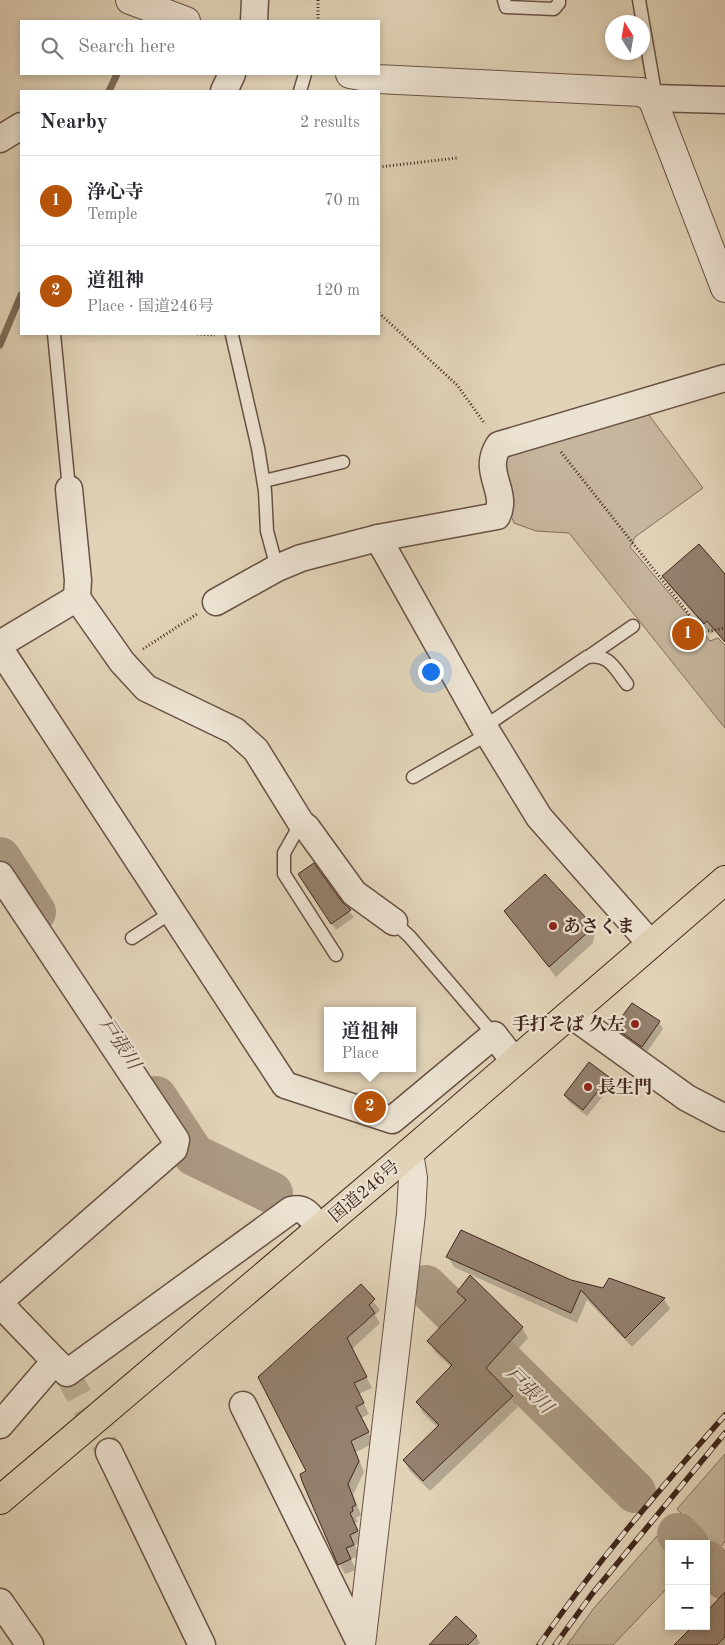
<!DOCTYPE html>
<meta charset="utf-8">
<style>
body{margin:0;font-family:"Old Standard TT","Noto Serif JP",serif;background:#f7f7f7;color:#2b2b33}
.controls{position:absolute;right:15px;bottom:15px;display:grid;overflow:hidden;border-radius:0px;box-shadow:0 2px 8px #0003}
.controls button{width:45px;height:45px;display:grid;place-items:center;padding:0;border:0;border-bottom:1px solid #e1e1e2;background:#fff;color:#2b2b33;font:25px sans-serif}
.compass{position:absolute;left:605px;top:15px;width:45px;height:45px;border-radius:50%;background:#fff;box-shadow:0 2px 8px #0003;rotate:349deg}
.you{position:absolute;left:430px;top:671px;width:18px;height:18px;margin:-12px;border:4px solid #fff;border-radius:50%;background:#1a73e8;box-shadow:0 0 0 8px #1a73e833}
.badge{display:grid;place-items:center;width:32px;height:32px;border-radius:50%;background:#b45309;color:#fff;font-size:16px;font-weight:700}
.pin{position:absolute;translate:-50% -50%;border:2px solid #fff;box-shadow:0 1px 5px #0006}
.popup{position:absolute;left:324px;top:1007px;width:92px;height:65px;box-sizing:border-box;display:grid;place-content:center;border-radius:0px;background:#fff;filter:drop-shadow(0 1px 4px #0005);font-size:16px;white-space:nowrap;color:#7c7c81}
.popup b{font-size:19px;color:#2b2b33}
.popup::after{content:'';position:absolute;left:50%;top:100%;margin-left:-10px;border:10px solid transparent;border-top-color:#fff}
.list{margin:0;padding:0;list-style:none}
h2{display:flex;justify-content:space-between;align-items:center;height:65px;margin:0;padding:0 20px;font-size:21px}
h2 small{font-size:16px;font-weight:400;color:#7c7c81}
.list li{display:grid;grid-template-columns:32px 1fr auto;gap:15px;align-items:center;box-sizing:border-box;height:90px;padding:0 20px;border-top:1px solid #e1e1e2}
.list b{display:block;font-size:19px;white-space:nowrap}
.list p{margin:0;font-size:16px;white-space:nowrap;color:#7c7c81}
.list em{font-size:16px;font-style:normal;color:#7c7c81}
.icon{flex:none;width:28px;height:28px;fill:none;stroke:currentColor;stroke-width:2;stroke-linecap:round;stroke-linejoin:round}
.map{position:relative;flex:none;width:725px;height:1645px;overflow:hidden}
.search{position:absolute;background:#fff;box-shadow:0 2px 8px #0003;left:20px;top:20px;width:360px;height:55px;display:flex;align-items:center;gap:12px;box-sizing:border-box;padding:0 18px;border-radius:0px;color:#7c7c81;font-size:19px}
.panel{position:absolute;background:#fff;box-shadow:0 2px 8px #0003;left:20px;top:90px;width:360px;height:245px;border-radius:0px}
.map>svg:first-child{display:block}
</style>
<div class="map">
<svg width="725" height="1645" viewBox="0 0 725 1645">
<rect width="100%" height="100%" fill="#e1d3b8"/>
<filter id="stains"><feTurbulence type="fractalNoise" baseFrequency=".004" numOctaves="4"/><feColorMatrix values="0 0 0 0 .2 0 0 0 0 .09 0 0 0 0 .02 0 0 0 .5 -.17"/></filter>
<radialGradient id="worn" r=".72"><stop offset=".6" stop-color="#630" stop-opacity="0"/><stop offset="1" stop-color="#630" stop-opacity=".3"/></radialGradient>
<g fill="#c6b69e" stroke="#836e5e">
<polygon points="646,411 703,488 635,537 630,547 710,641 718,638 725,645 725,728 569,533 536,531 514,523 495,476 500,459"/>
<polygon points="725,1454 725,1542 716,1551 677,1509"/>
<polygon points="657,1536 669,1547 669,1586 613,1645 567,1645 594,1608"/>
</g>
<g fill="#0003">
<polygon points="663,576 725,576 725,622 711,634 669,586"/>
<polygon points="303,881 341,903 354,917 336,930"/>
<polygon points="506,911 588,921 595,932 593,943 556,977"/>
<polygon points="659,1022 663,1029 646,1053 620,1034 616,1027"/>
<polygon points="608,1078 612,1085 587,1116 569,1102 565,1096"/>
<polygon points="448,1257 604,1289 664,1299 670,1309 632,1347 587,1300 577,1323 454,1267"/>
<polygon points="361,1286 380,1310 375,1315 380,1323 352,1349 372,1388 359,1394 369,1414 361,1418 374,1443 356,1452 364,1472 353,1495 361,1515 356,1518 358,1522 355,1523 362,1542 355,1545 359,1556 351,1559 356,1570 345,1574 339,1564 308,1472"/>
<polygon points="458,1292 522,1328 528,1338 493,1377 512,1397 518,1407 430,1491 410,1471 404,1460 438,1428 423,1413 417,1402 451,1367 435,1352 429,1342 465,1304"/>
<polygon points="725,1610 725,1645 676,1645 706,1626"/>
<polygon points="476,1636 480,1643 478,1645 430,1645"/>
</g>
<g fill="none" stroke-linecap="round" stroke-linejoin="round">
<g stroke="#806b5a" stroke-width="7">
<polyline points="109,91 117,74"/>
<polyline points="0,345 21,295"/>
</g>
<g stroke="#aa9983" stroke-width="42">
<polyline points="0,858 35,912"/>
<polyline points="156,1097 194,1155 272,1193"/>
<polyline points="426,1286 635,1492"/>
<polyline points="678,1534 688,1544"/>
<polyline points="706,1561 725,1579"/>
</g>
</g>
<g fill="#94806e" stroke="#40271d">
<polygon points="699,544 725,574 725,642 707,621 704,624 662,576"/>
<polygon points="314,863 342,902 351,910 331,924 298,874"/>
<polygon points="545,874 589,921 588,932 549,967 504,911"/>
<polygon points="632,1003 660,1021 642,1047 614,1027"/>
<polygon points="589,1062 609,1077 583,1110 564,1095"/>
<polygon points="461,1230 571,1280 603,1288 609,1278 665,1298 625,1338 581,1290 571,1313 446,1257"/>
<polygon points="470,1275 523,1327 486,1368 513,1396 423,1481 403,1460 439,1425 416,1402 452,1365 427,1341 466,1300 457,1292"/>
<polygon points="361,1284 375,1299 369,1305 375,1313 347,1338 367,1377 354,1383 364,1403 356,1407 369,1432 351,1441 359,1461 348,1484 356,1505 352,1507 353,1511 350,1513 358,1531 350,1535 354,1545 346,1548 351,1559 338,1565 302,1481 300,1474 306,1471 258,1377"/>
<polygon points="725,1592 725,1637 717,1645 674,1645 693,1626 706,1626 706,1612"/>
<polygon points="456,1616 477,1636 468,1645 429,1645"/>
</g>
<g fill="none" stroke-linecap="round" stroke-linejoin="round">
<polyline stroke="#c1b199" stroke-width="26" stroke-dasharray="26 13" stroke-linecap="butt" points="67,1373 109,1452"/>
<defs>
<g id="service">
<polyline points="504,0 506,7 554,9 559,3 559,0"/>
<polyline points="639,0 656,98"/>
<polyline points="300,91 305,74"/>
<polyline points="54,334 69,489"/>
<polyline points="232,335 258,448 265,491 267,531 277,568"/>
<polyline points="264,481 343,462"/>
<polyline points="588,657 633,626"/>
<path d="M 484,727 L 587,657 C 609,653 615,669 627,684"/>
<polyline points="413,777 488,734"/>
<polyline points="301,823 284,853 284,874 336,955"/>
<polyline points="394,922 410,937 494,1035"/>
<polyline points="132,938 172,912"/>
</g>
<g id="minor">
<polyline points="254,21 255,0"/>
<polyline points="224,91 232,74"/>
<polyline points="652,98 725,100"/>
<polyline points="0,139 21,126"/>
<polyline points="69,489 78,580 77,598"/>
<path d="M 378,538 L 497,516 C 509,491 481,472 499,445 L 725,378"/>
<polyline points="216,602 277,568 301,558 378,538 484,727 539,817 650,943"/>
<polyline points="0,644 77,598 122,662 146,688 235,731 256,750 301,823 307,828 354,893 394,922"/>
<polyline points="0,649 285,1085 392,1120 494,1035 515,1062"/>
<polyline points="0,875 176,1140 174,1149 0,1301"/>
<polyline points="570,1014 687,1098 725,1118"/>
<polyline points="0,1304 55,1361 0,1425"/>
<path d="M 55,1361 L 67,1373 L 291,1210 C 306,1206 311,1218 319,1228"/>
<polyline points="243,1405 361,1645"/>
<polyline points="109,1452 202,1645"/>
<polyline points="0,1602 30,1645"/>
</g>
<g id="tertiary">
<polyline points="130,0 186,21"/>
<polyline points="350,74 377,79 641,92 652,98 725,288"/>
<polyline points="361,1645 411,1214 413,1178 409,1153"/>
</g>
<polyline id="trunk" points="0,1500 409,1153 725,880"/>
</defs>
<use href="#service" stroke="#685244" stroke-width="15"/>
<use href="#minor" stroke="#685244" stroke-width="29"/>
<use href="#tertiary" stroke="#685244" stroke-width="30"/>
<use href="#trunk" stroke="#40271d" stroke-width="30"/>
<g stroke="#40271d" stroke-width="3" stroke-dasharray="1 2.5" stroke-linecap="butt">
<polyline points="318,0 318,21"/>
<polyline points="379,167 457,158"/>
<polyline points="379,313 457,385 485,424"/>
<polyline points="197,334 215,335"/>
<polyline points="561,452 703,632 725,628"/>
<polyline points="143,649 197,614"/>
</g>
<use href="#service" stroke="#ece2d1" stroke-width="12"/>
<use href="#minor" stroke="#ece2d1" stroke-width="26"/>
<use href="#tertiary" stroke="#ece2d1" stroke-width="28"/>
<use href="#trunk" stroke="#e1d3b8" stroke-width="28"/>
<defs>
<g id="rail">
<path d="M 539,1645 C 595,1564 660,1489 725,1415"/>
<polyline points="555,1645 592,1594 725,1433"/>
</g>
</defs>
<use href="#rail" stroke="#40271d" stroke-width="5.5"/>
<use href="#rail" stroke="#ece2d1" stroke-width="4" stroke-dasharray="11" stroke-linecap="butt"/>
</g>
<g fill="#8f2418" stroke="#ece2d1" stroke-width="2">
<circle cx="553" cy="926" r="5"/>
<circle cx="635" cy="1024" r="5"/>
<circle cx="588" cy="1087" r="5"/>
</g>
<g text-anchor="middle" stroke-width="4.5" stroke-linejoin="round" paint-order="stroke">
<g font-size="18" font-weight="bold" fill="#40271d" stroke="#ece2d1" text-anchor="start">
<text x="563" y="932">あさくま</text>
<text x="625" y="1030" text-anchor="end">手打そば 久左</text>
<text x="598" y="1093">長生門</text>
</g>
<g font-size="18" fill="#40271d" stroke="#ece2d1">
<text transform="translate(364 1191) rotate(-40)" y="6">国道246号</text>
</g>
<g font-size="19" font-style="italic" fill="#60493c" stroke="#ece2d1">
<text transform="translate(121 1043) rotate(57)" y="7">戸張川</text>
<text transform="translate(530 1389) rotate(45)" y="7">戸張川</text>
</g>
</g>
<rect width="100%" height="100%" filter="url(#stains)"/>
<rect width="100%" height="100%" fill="url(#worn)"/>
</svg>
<div class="controls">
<button>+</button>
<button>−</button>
</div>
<svg class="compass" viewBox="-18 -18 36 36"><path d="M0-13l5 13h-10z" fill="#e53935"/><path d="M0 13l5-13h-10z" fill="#7c7c81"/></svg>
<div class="you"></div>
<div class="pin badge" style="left:688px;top:634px">1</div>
<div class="pin badge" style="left:370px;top:1107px">2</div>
<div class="popup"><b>道祖神</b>Place</div>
<div class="search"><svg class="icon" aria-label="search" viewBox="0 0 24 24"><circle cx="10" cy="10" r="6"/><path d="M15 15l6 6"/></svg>Search here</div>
<section class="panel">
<h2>Nearby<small>2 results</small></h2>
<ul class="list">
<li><span class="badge">1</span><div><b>浄心寺</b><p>Temple</p></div><em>70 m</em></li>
<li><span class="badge">2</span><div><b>道祖神</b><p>Place · 国道246号</p></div><em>120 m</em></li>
</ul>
</section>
</div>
